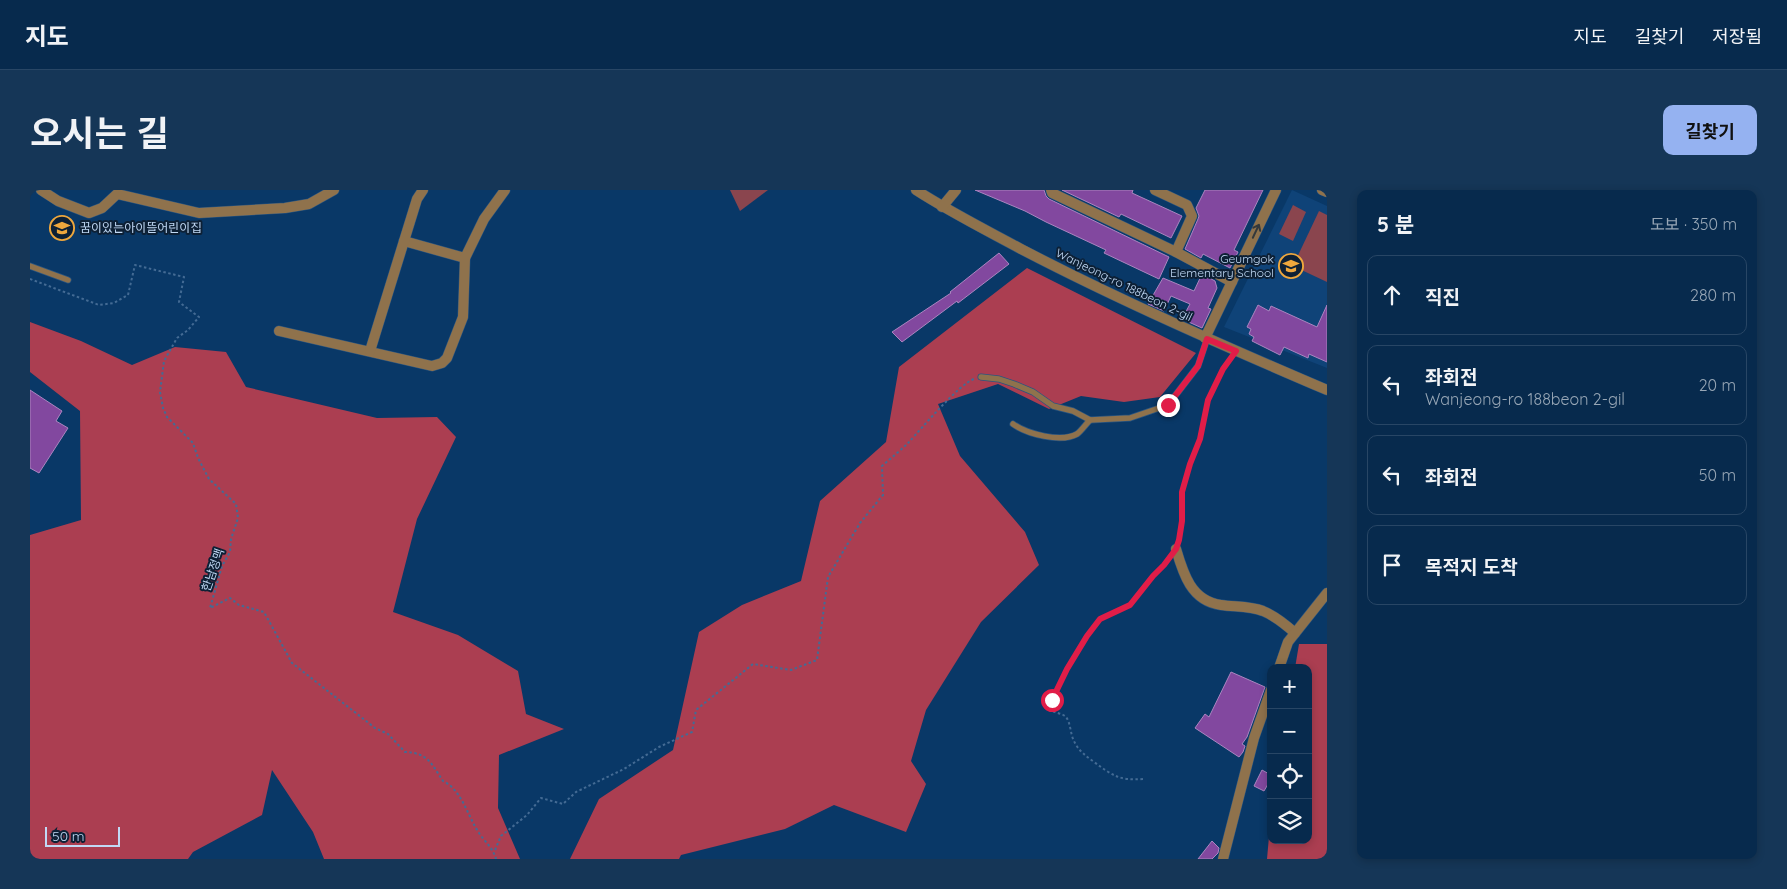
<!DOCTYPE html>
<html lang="ko">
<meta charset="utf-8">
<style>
body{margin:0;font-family:Quicksand,"Noto Sans KR",sans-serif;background:#153657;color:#f1f3f6}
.controls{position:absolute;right:15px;bottom:15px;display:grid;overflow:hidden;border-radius:10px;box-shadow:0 2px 8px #0003}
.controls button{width:45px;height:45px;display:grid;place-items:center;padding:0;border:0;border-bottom:1px solid #284665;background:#072a4d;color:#f1f3f6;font:25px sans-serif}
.scale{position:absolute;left:15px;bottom:12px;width:75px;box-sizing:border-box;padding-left:5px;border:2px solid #c1d9f5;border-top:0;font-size:14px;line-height:18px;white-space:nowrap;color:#c1d9f5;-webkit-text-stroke:4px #0d2035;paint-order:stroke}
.stop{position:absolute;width:15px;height:15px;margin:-11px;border:4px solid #e11d48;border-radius:50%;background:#fff}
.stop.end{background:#e11d48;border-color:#fff;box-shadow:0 1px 5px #0008}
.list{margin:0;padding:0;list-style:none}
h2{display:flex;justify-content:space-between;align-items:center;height:65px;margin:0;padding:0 20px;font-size:21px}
h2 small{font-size:16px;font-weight:400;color:#98a7b6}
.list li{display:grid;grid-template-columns:32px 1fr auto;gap:15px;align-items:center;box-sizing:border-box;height:80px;margin:0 10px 10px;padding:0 10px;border:1px solid #284665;border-radius:10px}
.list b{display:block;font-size:19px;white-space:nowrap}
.list p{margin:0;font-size:16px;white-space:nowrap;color:#98a7b6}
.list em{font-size:16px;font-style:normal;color:#98a7b6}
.icon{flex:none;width:28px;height:28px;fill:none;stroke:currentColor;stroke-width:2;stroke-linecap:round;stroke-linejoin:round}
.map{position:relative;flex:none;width:1297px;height:669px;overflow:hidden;border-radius:10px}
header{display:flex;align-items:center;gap:30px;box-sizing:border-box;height:70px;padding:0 25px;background:#072a4d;border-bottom:1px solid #284665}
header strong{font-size:24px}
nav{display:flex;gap:28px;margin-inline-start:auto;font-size:18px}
.intro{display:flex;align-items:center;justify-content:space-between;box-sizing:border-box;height:120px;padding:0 30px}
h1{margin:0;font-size:35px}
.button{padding:12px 22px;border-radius:10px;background:#95b2f1;color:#111;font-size:18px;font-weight:700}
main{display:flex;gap:30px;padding:0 30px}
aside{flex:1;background:#072a4d;border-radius:10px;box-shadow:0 2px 8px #0003}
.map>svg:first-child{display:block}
</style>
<header>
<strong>지도</strong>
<nav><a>지도</a><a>길찾기</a><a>저장됨</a></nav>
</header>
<div class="intro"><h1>오시는 길</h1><a class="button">길찾기</a></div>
<main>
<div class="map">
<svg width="1297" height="669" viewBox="0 0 1297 669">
<rect width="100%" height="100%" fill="#093867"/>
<polygon fill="#0f4378" points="1262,0 1297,16 1297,178 1194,137"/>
<g fill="#8a454e">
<polygon points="700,0 738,0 710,21"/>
<polygon points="1263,15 1276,22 1263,51 1249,44"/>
<polygon points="1289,21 1297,25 1297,92 1263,76"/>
</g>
<g fill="#ab3e51">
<polygon points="997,78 1166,163 1130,207 1094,212 1051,206 1019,219 968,194 908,214 930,266 995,342 1009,375 951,432 896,520 881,571 896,594 876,642 804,615 755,639 651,665 649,669 540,669 569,609 643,560 669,442 712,415 771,391 790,311 856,252 869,177"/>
<polygon points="0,132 51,151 102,175 145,157 196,162 216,197 347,228 407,227 426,247 387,329 363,422 428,445 488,481 496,524 534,539 469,565 468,618 490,669 294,669 283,642 242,580 232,625 163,662 158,669 0,669 0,345 51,330 50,221 0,182"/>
<polygon points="1269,454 1297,454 1297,669 1237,669 1241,624 1241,650 1278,650 1278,478 1265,478"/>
</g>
<g fill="#82489f" stroke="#ab85c0">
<polygon points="945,0 1014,0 1016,6 1019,9 1139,67 1129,89 1093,72 1074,63 1076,60 1016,32 995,21"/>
<polygon points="1032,0 1103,0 1102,3 1152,26 1141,48 1091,24 1089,27"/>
<polygon points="1175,0 1233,0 1204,60 1208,62 1200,78 1173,64 1171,68 1155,59 1168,29 1169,26 1166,18"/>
<polygon points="969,63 979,74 928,113 927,111 872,152 862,142 921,103 920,102"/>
<polygon points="1172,84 1185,91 1187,98 1178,118 1181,119 1172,138 1152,129 1160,114 1141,106 1134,121 1118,114 1133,88 1164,101"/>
<polygon points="1228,115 1239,121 1241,116 1287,137 1297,115 1297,172 1279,164 1278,168 1254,157 1250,165 1222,151 1224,147 1219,144 1221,139 1217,137"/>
<polygon points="0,200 32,221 26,231 38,238 9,283 0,278"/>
<polygon points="1201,482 1235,497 1217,547 1212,554 1215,556 1213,562 1209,567 1165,538 1175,524 1179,527"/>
<polygon points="1232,580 1241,585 1241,589 1234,601 1224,596"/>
<polygon points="1182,651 1189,658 1188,663 1182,669 1168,669"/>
</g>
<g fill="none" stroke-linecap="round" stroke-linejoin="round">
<defs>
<g id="lane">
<polyline points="0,76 38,90"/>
<polyline points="951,187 969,189 984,194 1003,202 1023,216 1043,221 1060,230"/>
<path d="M 983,234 C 997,244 1031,253 1047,244 C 1051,241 1056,234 1060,230 L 1100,228 L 1138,215 L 1168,176 L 1177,149"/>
</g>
<g id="street">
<polyline points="11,0 28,11 59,23 72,18 87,4 169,23 255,18 279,14 304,0"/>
<path d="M 886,0 C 920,22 956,40 991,59 C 1091,111 1194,156 1297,200"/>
<polyline points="1021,0 1022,3 1146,62 1202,92"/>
<polyline points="1125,0 1157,15 1162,26 1146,62"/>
<polyline points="1292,0 1297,2"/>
<polyline points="912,17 926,0"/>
<polyline points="374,51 435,68"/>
<polyline points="249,141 402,176 412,173 417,168 433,127 435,68 454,29 475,0"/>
<polyline points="1175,148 1246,0"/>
<polyline points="340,161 387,9 393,0"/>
<path d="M 1146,359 C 1153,383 1161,411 1191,415 C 1205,417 1220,416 1233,421 C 1245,426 1255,434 1265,443"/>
<polyline points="1249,478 1258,452 1297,403"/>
<polyline points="1193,669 1224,548 1241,500"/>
</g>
</defs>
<use href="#lane" stroke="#2a5581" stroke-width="7"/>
<use href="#street" stroke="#2a5581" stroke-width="11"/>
<g stroke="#446b94" stroke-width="2" stroke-dasharray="2.5 2.5" stroke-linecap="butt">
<path d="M 0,89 L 69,115 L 84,113 L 98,105 L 105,75 L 154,87 L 149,112 L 169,127 L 158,140 L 147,148 L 134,171 L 130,202 L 133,218 L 137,227 L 163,253 L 168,268 L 179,289 L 206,314 L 208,328 L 201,349 L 200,362 L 192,376 L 180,418 L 200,408 L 209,415 L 234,422 L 262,473 L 345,538 L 358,544 L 375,562 C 398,563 401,573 413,591 C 432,600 438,627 449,643 C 455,652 463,658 466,669"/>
<polyline points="1149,349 1152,331 1152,302 1155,292 1170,249 1178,210 1183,198 1200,169"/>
<path d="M 1113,589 C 1089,591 1082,585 1064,572 C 1056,566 1049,561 1045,553 C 1040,545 1041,533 1036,527 C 1032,523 1025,523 1019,520 L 1021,510 L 1037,479 L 1057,446 L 1070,429 L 1100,415 L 1139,368"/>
<path d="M 465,660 L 471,646 L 497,625 L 511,608 L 533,614 L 546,602 L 594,579 L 629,557 L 662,542 L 666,520 L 723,474 L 761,480 L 787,470 L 798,387 L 830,333 L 853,305 L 852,276 C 861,268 871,260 879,252 C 891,239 930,193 944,189"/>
</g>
<use href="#lane" stroke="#8f724c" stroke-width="5.5"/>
<use href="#street" stroke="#8f724c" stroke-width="10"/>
</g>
<defs><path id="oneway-shaft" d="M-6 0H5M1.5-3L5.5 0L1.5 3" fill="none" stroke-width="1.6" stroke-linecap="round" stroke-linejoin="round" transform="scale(1.25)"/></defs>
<use stroke="#34393c" href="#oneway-shaft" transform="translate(1226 41) rotate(-65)"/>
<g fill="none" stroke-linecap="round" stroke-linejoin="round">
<polyline stroke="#e11d48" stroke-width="6" points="1022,510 1037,479 1057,446 1070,429 1100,415 1123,386 1134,375 1146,359 1149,350 1152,331 1152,302 1160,274 1170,249 1178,210 1193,179 1206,161 1177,149 1168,176 1138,215"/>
</g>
<defs>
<symbol id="school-ring" viewBox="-11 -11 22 22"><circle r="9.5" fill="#0d2035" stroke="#eea73d" stroke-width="1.5"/><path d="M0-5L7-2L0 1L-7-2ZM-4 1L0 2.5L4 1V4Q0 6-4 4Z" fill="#eea73d"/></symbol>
</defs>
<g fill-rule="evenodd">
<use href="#school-ring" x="18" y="24" width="28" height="28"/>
<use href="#school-ring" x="1247" y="62" width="28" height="28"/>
</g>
<g text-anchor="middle" stroke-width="4" stroke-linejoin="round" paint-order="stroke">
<g font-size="12" fill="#c1d9f5" stroke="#0d2035" text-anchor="start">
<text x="50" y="42">꿈이있는아이뜰어린이집</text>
<text x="1244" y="73" text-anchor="end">Geumgok<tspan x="1244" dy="14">Elementary School</tspan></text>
</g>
<g font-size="12" fill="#c1d9f5" stroke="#0d2035">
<text transform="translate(1094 95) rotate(26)" y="4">Wanjeong-ro 188beon 2-gil</text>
<text transform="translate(183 380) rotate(-71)" y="4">한남정맥</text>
</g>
</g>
</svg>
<div class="controls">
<button>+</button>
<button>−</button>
<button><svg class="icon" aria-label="locate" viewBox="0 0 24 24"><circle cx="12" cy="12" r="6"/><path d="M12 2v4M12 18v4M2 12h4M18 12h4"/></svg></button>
<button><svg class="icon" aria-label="layers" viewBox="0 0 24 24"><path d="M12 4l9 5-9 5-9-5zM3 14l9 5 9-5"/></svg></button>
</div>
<div class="scale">50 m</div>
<div class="stop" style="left:1022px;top:510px"></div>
<div class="stop end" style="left:1138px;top:215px"></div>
</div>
<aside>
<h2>5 분<small>도보 · 350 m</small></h2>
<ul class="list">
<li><svg class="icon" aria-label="ahead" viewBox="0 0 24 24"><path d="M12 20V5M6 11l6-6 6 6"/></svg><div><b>직진</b></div><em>280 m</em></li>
<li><svg class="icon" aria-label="left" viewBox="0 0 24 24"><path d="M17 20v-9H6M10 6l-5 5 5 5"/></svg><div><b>좌회전</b><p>Wanjeong-ro 188beon 2-gil</p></div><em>20 m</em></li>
<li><svg class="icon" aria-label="left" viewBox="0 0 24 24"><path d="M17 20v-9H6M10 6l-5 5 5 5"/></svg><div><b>좌회전</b></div><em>50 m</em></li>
<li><svg class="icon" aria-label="arrive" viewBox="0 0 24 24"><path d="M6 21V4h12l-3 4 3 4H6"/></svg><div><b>목적지 도착</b></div></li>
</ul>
</aside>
</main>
